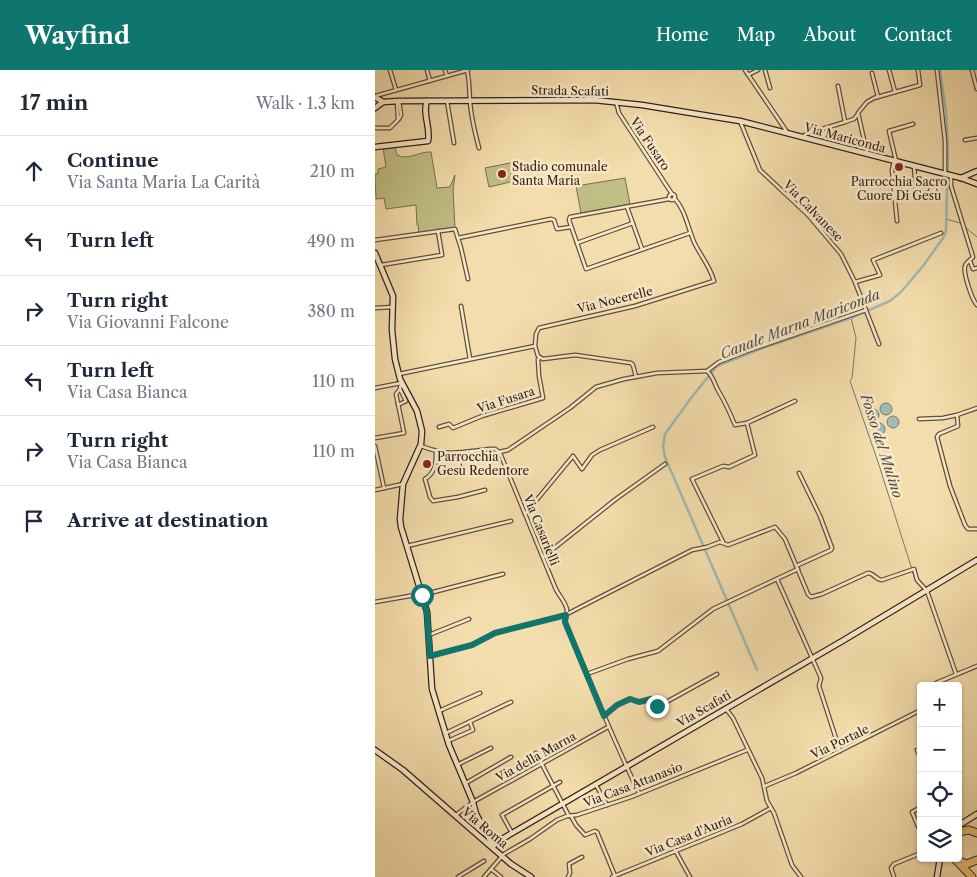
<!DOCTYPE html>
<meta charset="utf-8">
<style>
body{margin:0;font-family:"Libre Caslon Text",serif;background:#f2f2f3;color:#1f2937}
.controls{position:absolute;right:15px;bottom:15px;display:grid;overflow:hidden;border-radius:5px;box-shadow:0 1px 4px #0004}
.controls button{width:45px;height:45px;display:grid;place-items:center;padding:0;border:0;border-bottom:1px solid #e0e1e3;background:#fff;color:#1f2937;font:25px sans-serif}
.stop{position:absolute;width:15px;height:15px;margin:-11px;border:4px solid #0f766e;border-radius:50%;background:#fff}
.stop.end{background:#0f766e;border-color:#fff;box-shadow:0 1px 5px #0008}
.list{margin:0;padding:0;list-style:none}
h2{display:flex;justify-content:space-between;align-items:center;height:65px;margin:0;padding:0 20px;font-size:21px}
h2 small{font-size:16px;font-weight:400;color:#747a83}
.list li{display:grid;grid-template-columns:32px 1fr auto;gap:15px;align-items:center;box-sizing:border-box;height:70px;padding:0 20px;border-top:1px solid #e0e1e3}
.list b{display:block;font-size:19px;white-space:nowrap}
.list p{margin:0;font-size:16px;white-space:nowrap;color:#747a83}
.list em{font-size:16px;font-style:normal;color:#747a83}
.icon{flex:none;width:28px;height:28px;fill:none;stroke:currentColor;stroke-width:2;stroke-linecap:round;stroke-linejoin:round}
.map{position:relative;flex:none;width:602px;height:807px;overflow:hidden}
header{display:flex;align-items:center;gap:30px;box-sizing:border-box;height:70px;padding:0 25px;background:#0f766e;color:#fff}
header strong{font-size:24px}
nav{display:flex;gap:28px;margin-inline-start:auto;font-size:18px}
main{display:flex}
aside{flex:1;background:#fff}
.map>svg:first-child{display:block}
</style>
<header>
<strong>Wayfind</strong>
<nav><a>Home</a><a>Map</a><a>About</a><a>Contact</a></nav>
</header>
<main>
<aside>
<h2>17 min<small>Walk · 1.3 km</small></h2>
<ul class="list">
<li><svg class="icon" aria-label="ahead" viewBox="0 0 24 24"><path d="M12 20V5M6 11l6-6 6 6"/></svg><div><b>Continue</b><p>Via Santa Maria La Carità</p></div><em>210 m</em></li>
<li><svg class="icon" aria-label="left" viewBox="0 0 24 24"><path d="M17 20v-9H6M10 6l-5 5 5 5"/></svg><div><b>Turn left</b></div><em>490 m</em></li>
<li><svg class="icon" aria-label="right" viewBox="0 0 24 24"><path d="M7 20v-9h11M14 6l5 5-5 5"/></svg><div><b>Turn right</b><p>Via Giovanni Falcone</p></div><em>380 m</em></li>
<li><svg class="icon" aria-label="left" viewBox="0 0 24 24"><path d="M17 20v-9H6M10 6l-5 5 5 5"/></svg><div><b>Turn left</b><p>Via Casa Bianca</p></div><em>110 m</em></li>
<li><svg class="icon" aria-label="right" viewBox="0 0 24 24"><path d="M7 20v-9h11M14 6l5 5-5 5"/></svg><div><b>Turn right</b><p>Via Casa Bianca</p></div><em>110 m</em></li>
<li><svg class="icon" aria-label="arrive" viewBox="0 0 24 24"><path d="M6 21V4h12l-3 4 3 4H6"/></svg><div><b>Arrive at destination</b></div></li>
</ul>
</aside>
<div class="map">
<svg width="602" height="807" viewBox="0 0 602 807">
<rect width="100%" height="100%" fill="#f4ddac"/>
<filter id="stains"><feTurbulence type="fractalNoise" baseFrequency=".004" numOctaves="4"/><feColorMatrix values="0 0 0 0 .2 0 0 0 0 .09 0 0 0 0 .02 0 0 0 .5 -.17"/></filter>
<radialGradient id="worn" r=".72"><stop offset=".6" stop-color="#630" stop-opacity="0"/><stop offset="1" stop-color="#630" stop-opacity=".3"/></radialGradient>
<g fill="#c0c086" stroke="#78704f">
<path d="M 20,77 L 22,85 C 34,91 44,81 56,82 L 62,118 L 75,117 L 80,105 L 78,120 L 80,158 L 44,163 L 43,155 L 42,155 L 41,135 L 11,139 L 9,128 L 1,129 L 0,104 L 3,104 L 3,99 L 11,97 L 8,78 Z"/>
<polygon points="140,92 144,110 114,117 110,98"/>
<polygon points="250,108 255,134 206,143 201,116"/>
</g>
<g fill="#a0bab4" stroke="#737c76">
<circle cx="511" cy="339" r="6"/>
<circle cx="498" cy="345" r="6"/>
<circle cx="518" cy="352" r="6"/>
<circle cx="504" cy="359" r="6"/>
</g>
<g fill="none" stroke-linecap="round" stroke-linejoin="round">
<g stroke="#737c76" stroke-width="1">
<polyline points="571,149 585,153 602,167"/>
<polyline points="476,248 481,268 477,308 475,311 504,395 540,509"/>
</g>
<polyline stroke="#a0bab4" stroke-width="2.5" points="382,600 290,387 288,376 290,364 316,328 342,296 388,278 476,248 515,231 526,222 548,196 568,168 571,161 573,83 571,42 565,0"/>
<defs>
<g id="street">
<polyline points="15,0 21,20"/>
<polyline points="52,0 55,11"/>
<polyline points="70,0 72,6"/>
<path d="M 92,0 C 95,13 94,19 95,31 C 96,47 100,63 104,78"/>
<polyline points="370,0 412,62"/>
<polyline points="390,0 395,18"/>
<polyline points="514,0 520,22"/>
<polyline points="562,0 570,71 570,103"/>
<polyline points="597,0 602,19"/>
<polyline points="497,3 503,27"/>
<polyline points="373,5 383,0"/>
<polyline points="0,26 93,0"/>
<polyline points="72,31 79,73"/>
<polyline points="241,32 244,43 297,124"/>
<polyline points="24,49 26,45 24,31"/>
<polyline points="365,51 385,100 433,145 466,184 480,212 504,274"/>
<polyline points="470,52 479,49 483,44"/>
<polyline points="0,58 15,58 23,50 22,31"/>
<polyline points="428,67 431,64 470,52 463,16"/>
<polyline points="590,70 602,68"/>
<polyline points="492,83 483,43 492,32 499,28 545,15 543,0"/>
<polyline points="519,91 517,100 522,151"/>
<polyline points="521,91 514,61 538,54"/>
<polyline points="539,96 541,121 552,119"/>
<path d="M 576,106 L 576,116 L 598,187 C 596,190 591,192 590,196 C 588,203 597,230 602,235"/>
<circle cx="297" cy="127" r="3"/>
<polyline points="294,129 195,147 194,150 211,199 315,163"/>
<polyline points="252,137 267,179"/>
<polyline points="83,168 176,149 179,150 182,159 196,157"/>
<polyline points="0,170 80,159 86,178 93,209"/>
<polyline points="202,173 258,153"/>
<polyline points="595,191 598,199 602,198"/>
<polyline points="6,195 67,185 63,161"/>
<polyline points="480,212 505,205 498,190 566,163"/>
<polyline points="86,236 95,289"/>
<polyline points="0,238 18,237"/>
<polyline points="160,276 163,286 168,289 200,285 256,293 258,295 261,307"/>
<path d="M 332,301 C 339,307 339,314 344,322 C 350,332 355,343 360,355 L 372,353"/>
<path d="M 24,304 L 160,276 L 161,264 L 164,258 L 260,236 L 339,211 C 335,196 325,185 319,172 C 313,158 310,139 299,128"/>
<polyline points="0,318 26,313"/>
<polyline points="23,335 31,331 25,319"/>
<polyline points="602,338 582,345 583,356 564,364 562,367 575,416 590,455 593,459 602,459"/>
<polyline points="544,349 568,348 582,345"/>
<polyline points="64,357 74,354 78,358 107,346 168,328 164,306 163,289 165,288"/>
<polyline points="0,368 29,363 21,324 25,319 26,313"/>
<polyline points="0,376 9,418"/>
<path d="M 46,376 C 74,387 86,382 115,379 L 120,379 L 124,382"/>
<path d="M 61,382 C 61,394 60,403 50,409 L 55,427 L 58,431 L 83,427 L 110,420"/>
<polyline points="124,382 133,380 195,338 221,317 249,309 282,303 332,301 344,292 372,281 491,240"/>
<path d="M 125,383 L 180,517 C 183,525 191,532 192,540 C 192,545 190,547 190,552 C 214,610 237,667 264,723"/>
<polyline points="0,420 28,414"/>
<polyline points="150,444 198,386 207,399 217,385 225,380 278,357"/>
<polyline points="348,472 317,409 348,396 354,397 380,385 372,353 420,331"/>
<polyline points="32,476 136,451"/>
<polyline points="168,487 241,429 290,394"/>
<polyline points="421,496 456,480 457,478 445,446 424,403"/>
<polyline points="402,509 446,608 444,616 465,681"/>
<polyline points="47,525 128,504"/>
<polyline points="0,532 46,524"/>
<path d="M 192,544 L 317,480 L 332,477 L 345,472 L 353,475 L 400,457 L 410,469 L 433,524 L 436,527 L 447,524 L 493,503 C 499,503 501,510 507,510 L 539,499 L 542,510 L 552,521 L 581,604"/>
<polyline points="54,565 94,549"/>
<polyline points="55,586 97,575 120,563 191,545"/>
<polyline points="212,604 253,589 283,581 338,539 423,499"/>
<polyline points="559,616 561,613 602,596"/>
<polyline points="351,639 358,648 387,708 392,731 399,743 417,795 426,807"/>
<polyline points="64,641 105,623"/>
<polyline points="229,646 242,635 255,629 264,632 276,629 281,636 286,635 342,604"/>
<polyline points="71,663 136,632"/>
<polyline points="73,671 98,660 95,652"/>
<polyline points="542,680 546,689"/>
<polyline points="161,683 194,746"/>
<polyline points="82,695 116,678"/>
<polyline points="91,713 136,687"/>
<polyline points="221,715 232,735"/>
<polyline points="390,716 421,703 546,640"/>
<polyline points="546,737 537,742 546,763"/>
<polyline points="81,745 98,732 233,657"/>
<polyline points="196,746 201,755 210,765 220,761 222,762 240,806"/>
<polyline points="137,763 127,745 185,712"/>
<polyline points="300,780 315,807"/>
<polyline points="116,799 126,807"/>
<polyline points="83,807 109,791"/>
<polyline points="109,807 129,784 155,769 182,750 192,746 202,745 256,727 372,680"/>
<polyline points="193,807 195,803 194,794 207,787"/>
<polyline points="237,807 367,754 396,738"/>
<polyline points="519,807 516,798 519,794 546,783"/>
</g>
<g id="secondary">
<polyline points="0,27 8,32"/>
<polyline points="0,38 8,32 24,31 219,30 267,35 365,51 586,108 602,114"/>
<path d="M 0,77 L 53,71 C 56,59 47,43 52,31"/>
<polyline points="586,108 602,101"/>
<polyline points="0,183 18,226 17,260 20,289 25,309 42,341 47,361 46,374 28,414 25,449 26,457 52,542 57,619 74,675 98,732 101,744 118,776"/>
<polyline points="0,680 28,700 136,794 156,807"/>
<polyline points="583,756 602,744"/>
<polyline points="118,776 127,769 469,570 602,490"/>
<polyline points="562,807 565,788"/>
</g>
<g id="highway">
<polyline points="583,762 594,760 602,763"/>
<polyline points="579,788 597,807"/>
<polyline points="584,791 592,794 602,790"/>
</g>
</defs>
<use href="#street" stroke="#604f3d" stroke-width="5"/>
<use href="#secondary" stroke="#2f2018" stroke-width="7"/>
<use href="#highway" stroke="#2f2018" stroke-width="9"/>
<use href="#street" stroke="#f8e9c9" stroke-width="2.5"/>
<use href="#secondary" stroke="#f8e9c9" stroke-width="4.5"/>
<use href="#highway" stroke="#eabe76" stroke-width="7"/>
</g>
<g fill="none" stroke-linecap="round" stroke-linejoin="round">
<polyline stroke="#0f766e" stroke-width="6" points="47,525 52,544 55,586 97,575 120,563 191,545 190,552 229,646 242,635 255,629 264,632 276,629 282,636"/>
</g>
<g fill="#8f2418" stroke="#f8e9c9" stroke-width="2">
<circle cx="524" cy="97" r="5"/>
<circle cx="127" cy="104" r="5"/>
<circle cx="52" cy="394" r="5"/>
</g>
<g text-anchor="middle" stroke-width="5" stroke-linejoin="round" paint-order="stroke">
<g font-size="12" fill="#2f2018" stroke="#f8e9c9">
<text transform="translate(195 21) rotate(1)" y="4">Strada Scafati</text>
<text transform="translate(470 68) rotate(15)" y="4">Via Mariconda</text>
<text transform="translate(275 74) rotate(56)" y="4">Via Fusaro</text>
<text transform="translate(438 141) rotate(46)" y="4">Via Calvanese</text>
<text transform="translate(240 230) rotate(-14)" y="4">Via Nocerelle</text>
<text transform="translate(131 330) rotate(-18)" y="4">Via Fusara</text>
<text transform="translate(166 460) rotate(68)" y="4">Via Casarielli</text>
<text transform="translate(329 639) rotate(-30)" y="4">Via Scafati</text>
<text transform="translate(465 672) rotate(-26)" y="4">Via Portale</text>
<text transform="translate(161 687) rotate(-29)" y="4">Via della Marna</text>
<text transform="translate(258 715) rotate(-21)" y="4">Via Casa Attanasio</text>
<text transform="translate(110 758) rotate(40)" y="4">Via Roma</text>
<text transform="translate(314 766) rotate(-22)" y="4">Via Casa d'Auria</text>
</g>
<g font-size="12" fill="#2f2018" stroke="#f8e9c9" text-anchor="start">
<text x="137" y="101">Stadio comunale<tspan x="137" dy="14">Santa Maria</tspan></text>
<text x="524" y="116" text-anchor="middle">Parrocchia Sacro<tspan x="524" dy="14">Cuore Di Gesù</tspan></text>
<text x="62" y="391">Parrocchia<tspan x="62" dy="14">Gesù Redentore</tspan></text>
</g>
<g font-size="14" font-style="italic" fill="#514e47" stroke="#f8e9c9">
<text transform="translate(425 254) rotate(-21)" y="5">Canale Marna Mariconda</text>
<text transform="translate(507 376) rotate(72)" y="5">Fosso del Mulino</text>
</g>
</g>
<rect width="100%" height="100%" filter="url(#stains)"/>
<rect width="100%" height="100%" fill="url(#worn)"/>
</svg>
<div class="controls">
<button>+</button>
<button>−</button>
<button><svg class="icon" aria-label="locate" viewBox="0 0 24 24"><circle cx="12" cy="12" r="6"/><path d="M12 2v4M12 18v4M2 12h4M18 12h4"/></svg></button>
<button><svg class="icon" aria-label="layers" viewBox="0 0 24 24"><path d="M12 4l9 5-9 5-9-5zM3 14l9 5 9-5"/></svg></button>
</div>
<div class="stop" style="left:47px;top:525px"></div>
<div class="stop end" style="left:282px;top:636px"></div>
</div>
</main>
